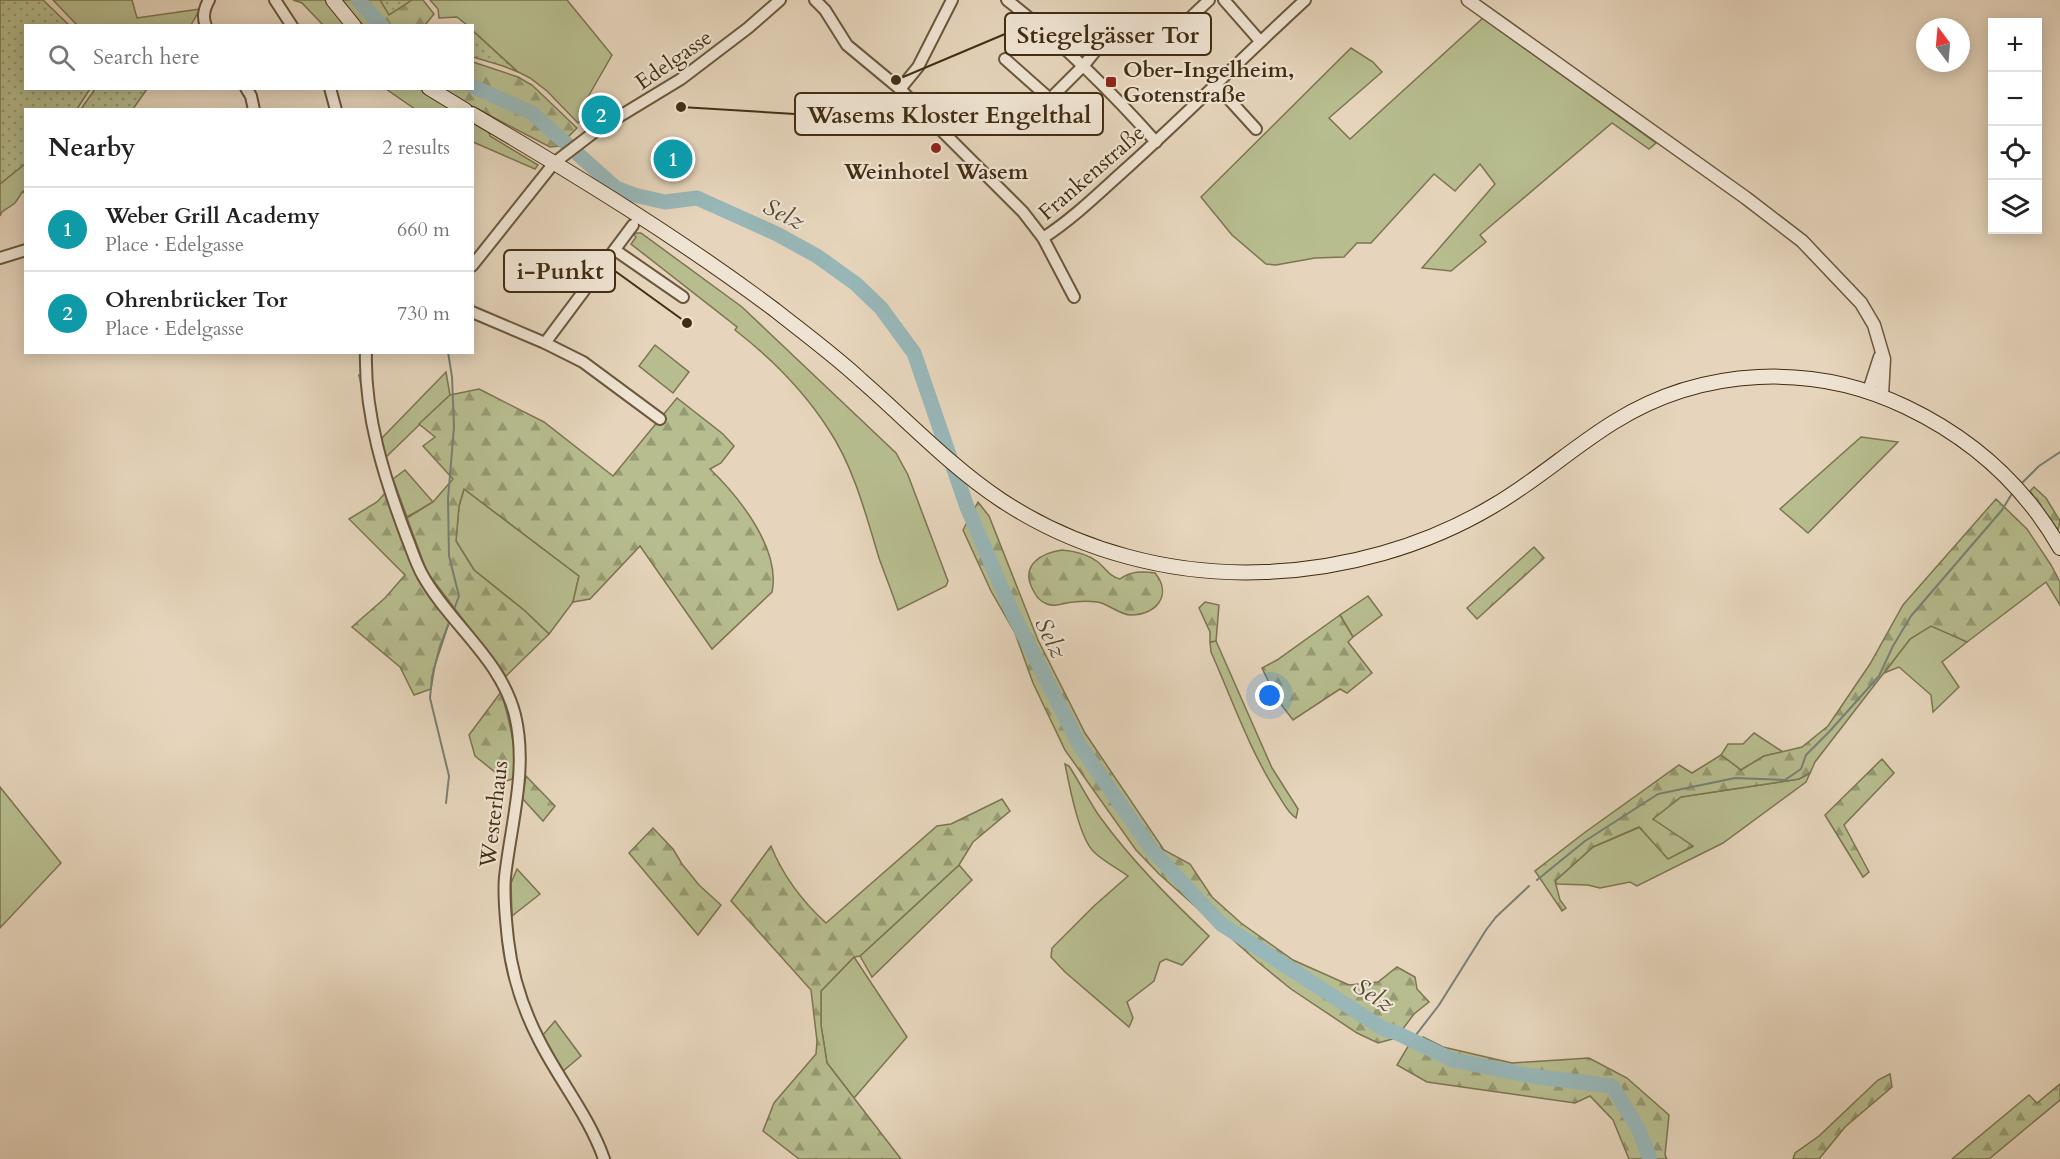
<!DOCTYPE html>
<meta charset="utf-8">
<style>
body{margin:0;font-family:Cardo,serif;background:#f6f6f6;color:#222}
.controls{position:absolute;right:18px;top:18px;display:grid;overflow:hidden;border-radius:0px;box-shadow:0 3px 15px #0003}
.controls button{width:54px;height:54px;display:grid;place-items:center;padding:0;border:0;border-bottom:2px solid #e0e0e0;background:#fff;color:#222;font:30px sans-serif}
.compass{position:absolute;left:1916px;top:18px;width:54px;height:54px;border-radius:50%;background:#fff;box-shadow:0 3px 15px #0003;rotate:344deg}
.you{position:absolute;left:1270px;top:696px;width:21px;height:21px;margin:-15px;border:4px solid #fff;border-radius:50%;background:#1a73e8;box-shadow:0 0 0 9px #1a73e833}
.badge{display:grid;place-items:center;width:39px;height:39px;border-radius:50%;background:#0f766e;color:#fff;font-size:20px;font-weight:700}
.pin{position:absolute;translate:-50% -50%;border:3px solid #fff;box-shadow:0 2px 6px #0006}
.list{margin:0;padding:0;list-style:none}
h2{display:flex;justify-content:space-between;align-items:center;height:78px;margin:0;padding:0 24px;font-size:26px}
h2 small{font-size:20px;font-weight:400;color:#767676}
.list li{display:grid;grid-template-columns:39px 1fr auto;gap:18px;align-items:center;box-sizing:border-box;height:84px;padding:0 24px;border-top:2px solid #e0e0e0}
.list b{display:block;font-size:22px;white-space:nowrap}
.list p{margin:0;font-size:20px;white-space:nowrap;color:#767676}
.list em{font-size:20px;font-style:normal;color:#767676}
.icon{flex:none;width:33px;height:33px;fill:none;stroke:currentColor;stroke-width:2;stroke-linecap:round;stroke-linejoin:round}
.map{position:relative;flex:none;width:2060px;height:1159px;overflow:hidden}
.search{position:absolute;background:#fff;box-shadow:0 3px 15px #0003;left:24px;top:24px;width:450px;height:66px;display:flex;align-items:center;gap:15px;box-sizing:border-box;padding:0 21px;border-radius:0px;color:#767676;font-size:22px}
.panel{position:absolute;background:#fff;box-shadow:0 3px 15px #0003;left:24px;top:108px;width:450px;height:246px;border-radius:0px}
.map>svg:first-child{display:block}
</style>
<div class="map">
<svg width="2060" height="1159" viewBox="0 0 2060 1159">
<defs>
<pattern id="forest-firs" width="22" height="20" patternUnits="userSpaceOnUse" patternTransform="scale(1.5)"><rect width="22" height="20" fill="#b7bd8f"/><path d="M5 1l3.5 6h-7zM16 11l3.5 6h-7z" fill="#969a73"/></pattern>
<pattern id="park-dots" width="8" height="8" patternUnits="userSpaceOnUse" patternTransform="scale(1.5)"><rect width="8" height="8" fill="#b7bd8f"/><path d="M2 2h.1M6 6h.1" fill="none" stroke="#969a73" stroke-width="1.8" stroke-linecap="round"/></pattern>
</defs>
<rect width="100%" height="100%" fill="#e6d5bc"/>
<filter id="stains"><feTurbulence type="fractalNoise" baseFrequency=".00333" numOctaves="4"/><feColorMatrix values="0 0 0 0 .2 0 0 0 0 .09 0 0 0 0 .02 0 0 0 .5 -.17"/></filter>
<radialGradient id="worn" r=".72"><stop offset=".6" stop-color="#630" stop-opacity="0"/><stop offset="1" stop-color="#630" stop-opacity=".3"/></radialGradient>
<g fill="#b7bd8f" stroke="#7c7550" stroke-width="1.5">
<polygon points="53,0 132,0 137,18 200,9 191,25 77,25"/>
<polygon points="293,0 328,0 349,25 323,25 302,3"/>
<polygon points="430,0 567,0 612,55 588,97 598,107 578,123 547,91 530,78 518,72 473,31 472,26 467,25 457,17 439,18 438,9"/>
<polygon points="1483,18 1656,143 1649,149 1612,123 1480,235 1486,242 1451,271 1422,268 1495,184 1480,164 1455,191 1434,174 1371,243 1357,243 1344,257 1315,258 1276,265 1266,264 1232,235 1201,197 1351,48 1373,62 1382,72 1329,118 1350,139"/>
<polygon points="0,81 22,111 26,125 25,194 23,191 15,203 2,212 0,216"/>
<polygon points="386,89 420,89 453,109 415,109"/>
<polygon points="472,122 489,132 490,136 538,165 535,169 473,142"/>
<path d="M 636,233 L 641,233 L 742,307 L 896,453 L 908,475 L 948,581 L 946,586 L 898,610 C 892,592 885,575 879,558 C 866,515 854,468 829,430 C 804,391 771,358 735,330 L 737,327 L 631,244 L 636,237 L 634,235 Z"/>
<polygon points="655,345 689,372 673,393 639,366"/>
<polygon points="446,372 450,395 386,457 381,439"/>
<polygon points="1861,437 1898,442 1808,533 1780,509"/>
<polygon points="405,470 433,502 407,517 393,479"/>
<polygon points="464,489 579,576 573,602 549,634 525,611 474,570 456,541 459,506"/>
<polygon points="1368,596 1382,615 1353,637 1340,615"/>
<polygon points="1931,625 1967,642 1942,662 1959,687 1933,712 1931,695 1899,667 1884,673 1910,639"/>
<path d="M 1216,641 L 1272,768 L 1298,809 L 1296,818 C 1287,812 1283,802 1277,793 C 1249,749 1232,699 1211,652 L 1210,642 Z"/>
<polygon points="1754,733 1783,752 1764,756 1741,770 1721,755 1728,744 1743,744"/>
<path d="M 1065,764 L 1069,766 C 1080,783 1089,801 1100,817 C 1132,861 1170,899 1209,936 L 1182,965 L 1166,959 L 1160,962 L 1154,981 L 1127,1002 L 1133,1018 L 1129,1027 L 1065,972 L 1051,957 L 1052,948 L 1094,906 L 1128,876 C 1117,868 1103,861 1094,852 C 1079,838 1069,784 1065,764 Z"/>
<polygon points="1810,773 1806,782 1723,843 1637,886 1630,882 1600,888 1588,885 1557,884 1555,881 1593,847 1640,827 1668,858 1692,847 1652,819 1681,797 1799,779"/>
<polygon points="0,787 61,863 0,928"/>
<polygon points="959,865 972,880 872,977 860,956"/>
<polygon points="517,869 540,894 512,916 511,883"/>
<polygon points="854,957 907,1037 854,1098 827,1063 821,1025 821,991"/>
<polygon points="555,1021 581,1056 563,1071 542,1036"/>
</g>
<g fill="url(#forest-firs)" stroke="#7c7550" stroke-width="1.5">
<polygon points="339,0 423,0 434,14 425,25 363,25"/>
<polygon points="473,62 518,77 532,85 577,128 559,146 550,147 439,89 472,88"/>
<path d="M 479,389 L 544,422 L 613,476 L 677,398 L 723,434 L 734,446 L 721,463 L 710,469 C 739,497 781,549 772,592 L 712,649 L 640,546 L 590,599 L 573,602 L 579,576 L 464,489 L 459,506 L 456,541 L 474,570 L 525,611 L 549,634 L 506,676 L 427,572 L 407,518 L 433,502 L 453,479 L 423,446 L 435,437 L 419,424 L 450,395 Z"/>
<polygon points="2034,487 2046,498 2060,521 2058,530 2030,491"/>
<polygon points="388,490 416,572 449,623 435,665 431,689 414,695 400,667 352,627 385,598 405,575 349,519 377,502"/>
<polygon points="1996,499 2027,529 2051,565 2060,582 2060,605 2046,582 1967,642 1931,626 1910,639 1815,762 1810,773 1799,779 1681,797 1653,819 1693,846 1668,859 1639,827 1593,847 1555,881 1560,900 1566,908 1562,911 1535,871 1584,833 1679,765 1692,773 1721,755 1741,770 1764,756 1802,747 1828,726 1870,664 1903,605"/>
<polygon points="978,502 989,516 1038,640 1085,733 1164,850 1190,864 1212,897 1241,923 1293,960 1349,985 1378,982 1397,967 1415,977 1417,989 1429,1002 1414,1014 1396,1038 1378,1043 1357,1033 1291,989 1259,963 1159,874 1136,850 1065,750 1033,683 1015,633 991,591 963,530"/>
<polygon points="1534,547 1544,558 1477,619 1467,608"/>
<path d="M 1062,550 C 1075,551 1087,554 1098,562 C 1105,568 1110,577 1120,579 C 1131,571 1142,571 1155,573 C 1173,595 1156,615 1131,615 C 1119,615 1108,603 1097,602 C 1090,601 1081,601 1074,602 C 1064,602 1057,608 1047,604 C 1039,601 1036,596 1032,588 C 1021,565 1041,553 1062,550 Z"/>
<polygon points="1205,602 1219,605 1216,641 1210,642 1210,632 1199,608"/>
<polygon points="1340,615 1353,637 1348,642 1372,673 1347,693 1340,689 1293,720 1277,699 1262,668 1277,660"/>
<path d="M 501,692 C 510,721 516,749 516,778 L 506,781 L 475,756 L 469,735 Z"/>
<polygon points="1882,759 1894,773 1844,825 1869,872 1863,877 1825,815"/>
<polygon points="526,776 555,806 543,821 522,798"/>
<path d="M 1002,799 L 1010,811 L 973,842 L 959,865 L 860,956 L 854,957 L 821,991 L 821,1025 L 827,1063 L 901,1159 L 799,1159 L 763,1131 L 774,1103 L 816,1054 L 817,1041 L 811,990 L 731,901 L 771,846 C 783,876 802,901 826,923 L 937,826 L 951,824 Z"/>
<polygon points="653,828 673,849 682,864 699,885 721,905 698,935 629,853"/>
<polygon points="1423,1037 1443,1047 1512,1063 1589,1058 1627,1078 1669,1115 1665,1155 1667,1159 1629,1159 1613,1120 1590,1096 1575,1103 1427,1082 1397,1065 1410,1043"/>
<polygon points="1890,1074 1892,1087 1845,1127 1819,1159 1793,1159 1795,1153 1819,1136 1878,1080"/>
<polygon points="2060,1084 2060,1100 1989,1159 1952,1159 2029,1095 2037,1103"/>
</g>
<g fill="url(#park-dots)" stroke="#7c7550" stroke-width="1.5">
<polygon points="0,0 43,0 69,25 26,26 26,88 90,89 77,109 26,110 25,164 0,184"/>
<polygon points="380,0 412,0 389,15"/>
<polygon points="472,31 473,31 518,72 503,66 473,57"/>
<polygon points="95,89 95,88 147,89 133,109 81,109"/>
</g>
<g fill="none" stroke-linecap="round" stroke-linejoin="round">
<g stroke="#768076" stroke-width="2">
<polyline points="448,352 452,377 454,427 448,499 449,556 459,596 453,612"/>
<polyline points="359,375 361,382"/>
<polyline points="2021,484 2039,466 2060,452"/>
<polyline points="478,656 487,668"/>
<polyline points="490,673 497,686"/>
<polyline points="502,694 513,731"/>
<polyline points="446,803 449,776 430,698 432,677 440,646 450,620"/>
<polyline points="506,838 507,826"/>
<polyline points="1537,880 1585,841 1658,794 1735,778 1785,780 1801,769 1806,755 1829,732 1879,676 1893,646 1911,616 2002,510 2013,492"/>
<polyline points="509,972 520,1009"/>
<polyline points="1412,1040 1439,1005 1486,930 1496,917 1529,886"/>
</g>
<g stroke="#98b7b8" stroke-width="15">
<polyline points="358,0 382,26"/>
<polyline points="472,86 532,113 616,188 634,195 665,202 697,198 777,234 817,256 856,284 881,308 914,353 967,507 1013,614 1080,746 1152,850 1221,924 1382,1028 1399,1034 1453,1060 1532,1076 1612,1086 1639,1130 1650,1159"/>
</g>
<defs>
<g id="minor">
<polyline points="275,0 292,26"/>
<polyline points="815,0 825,10 847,45 900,89 1023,212 1043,238 1074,297"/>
<path d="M 1007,0 C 1062,43 1110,90 1156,142"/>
<polyline points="1224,0 1260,41"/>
<polyline points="1190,18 1209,0"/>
<path d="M 206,26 C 202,17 205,7 209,0"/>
<polyline points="1005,59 1050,99 1069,125"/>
<polyline points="1216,85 1256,129"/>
<polyline points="246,88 251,96 254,110"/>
<polyline points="330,88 336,110"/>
<polyline points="900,89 918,67 952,0"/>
<polyline points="1050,99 1084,65 1113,29"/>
<path d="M 1043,238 C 1074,218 1100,192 1128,167 C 1188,113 1245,55 1305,0"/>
<polyline points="615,250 683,297"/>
<polyline points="0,258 26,250"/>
<polyline points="472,266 554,163 597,130 681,79 748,28 780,0"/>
<polyline points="472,312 545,343 583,362 660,419"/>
<polyline points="545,343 633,225"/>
<path d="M 366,352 C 364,415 385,480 407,538 C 412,550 416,564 423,576 C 450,624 501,659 515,715 C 528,769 511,823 505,877 C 503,897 506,920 508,940 C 512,975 523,1009 539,1040 C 559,1080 589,1116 604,1159"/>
</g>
<g id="tertiary">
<polyline points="1468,0 1746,198 1802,241 1861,303 1874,325 1884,359 1882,395"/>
<polyline points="1869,391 1880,357"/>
</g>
<g id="secondary">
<polyline points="333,0 354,26"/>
<polyline points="429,88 465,110"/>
<path d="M 472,114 C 576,175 679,238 775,310 C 804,333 834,355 861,380 C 907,420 950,466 1001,500 C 1078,551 1173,576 1265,572 C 1344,569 1424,547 1493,506 C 1536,481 1572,448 1614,422 C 1702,367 1813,362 1906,407 C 1971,438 2024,485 2060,548"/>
</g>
</defs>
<use href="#minor" stroke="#6b573c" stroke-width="14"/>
<use href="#tertiary" stroke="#6b573c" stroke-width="15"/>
<use href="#secondary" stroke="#422d12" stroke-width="16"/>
<use href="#minor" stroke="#efe4d3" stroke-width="10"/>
<use href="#tertiary" stroke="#efe4d3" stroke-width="12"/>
<use href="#secondary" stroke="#efe4d3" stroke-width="14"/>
</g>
<g fill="#8f2418" stroke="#efe4d3" stroke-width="2">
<rect x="1105" y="76" width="12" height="12" rx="3"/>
<circle cx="936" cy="148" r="6"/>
</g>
<g text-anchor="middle" stroke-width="4.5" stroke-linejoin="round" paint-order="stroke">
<g font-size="22" fill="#422d12" stroke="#efe4d3">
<text transform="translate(673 59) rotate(-35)" y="8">Edelgasse</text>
<text transform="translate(1091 172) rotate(-41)" y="8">Frankenstraße</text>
<text transform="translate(493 814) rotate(-83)" y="8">Westerhaus</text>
</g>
<g font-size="22" font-weight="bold" fill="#422d12" stroke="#efe4d3" text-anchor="start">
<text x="1123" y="77">Ober-Ingelheim,<tspan x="1123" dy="25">Gotenstraße</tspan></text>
<text x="936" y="179" text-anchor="middle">Weinhotel Wasem</text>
</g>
<g font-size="24" font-style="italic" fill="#534933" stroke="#efe4d3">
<text transform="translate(784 214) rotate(26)" y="8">Selz</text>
<text transform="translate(1051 638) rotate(63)" y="8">Selz</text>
<text transform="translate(1374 995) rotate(32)" y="8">Selz</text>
</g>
</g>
<path fill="none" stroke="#422d12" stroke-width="2" d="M896 80L1005 34M681 107L795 114M687 323L615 271"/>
<g fill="#422d12" stroke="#efe4d3" stroke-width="2">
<circle cx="896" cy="80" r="6"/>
<circle cx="681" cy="107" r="6"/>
<circle cx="687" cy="323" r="6"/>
</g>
<g fill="#efe4d3" stroke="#422d12" stroke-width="2">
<rect x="1005" y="13" width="206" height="42" rx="6"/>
<rect x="795" y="93" width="308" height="42" rx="6"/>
<rect x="504" y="250" width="111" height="42" rx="6"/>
</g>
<g font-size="24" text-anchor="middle" font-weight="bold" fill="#422d12">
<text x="1108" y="43">Stiegelgässer Tor</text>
<text x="949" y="123">Wasems Kloster Engelthal</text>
<text x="560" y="279">i-Punkt</text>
</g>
<rect width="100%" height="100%" filter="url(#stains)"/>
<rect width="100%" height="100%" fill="url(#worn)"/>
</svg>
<div class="controls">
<button>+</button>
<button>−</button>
<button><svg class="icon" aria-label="locate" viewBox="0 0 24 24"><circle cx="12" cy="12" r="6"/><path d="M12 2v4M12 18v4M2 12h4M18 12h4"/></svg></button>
<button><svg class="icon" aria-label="layers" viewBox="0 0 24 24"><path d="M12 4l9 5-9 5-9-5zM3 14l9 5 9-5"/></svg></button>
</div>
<svg class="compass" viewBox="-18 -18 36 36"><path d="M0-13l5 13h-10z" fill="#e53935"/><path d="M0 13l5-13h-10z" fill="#767676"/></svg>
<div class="you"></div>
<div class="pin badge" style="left:673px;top:159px;background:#0f9aa8">1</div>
<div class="pin badge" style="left:601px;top:115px;background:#0f9aa8">2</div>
<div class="search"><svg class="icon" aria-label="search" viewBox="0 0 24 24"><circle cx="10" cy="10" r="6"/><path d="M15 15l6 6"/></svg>Search here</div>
<section class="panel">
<h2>Nearby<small>2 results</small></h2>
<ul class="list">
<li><span class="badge" style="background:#0f9aa8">1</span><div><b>Weber Grill Academy</b><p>Place · Edelgasse</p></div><em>660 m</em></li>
<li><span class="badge" style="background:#0f9aa8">2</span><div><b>Ohrenbrücker Tor</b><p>Place · Edelgasse</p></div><em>730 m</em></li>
</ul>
</section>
</div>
